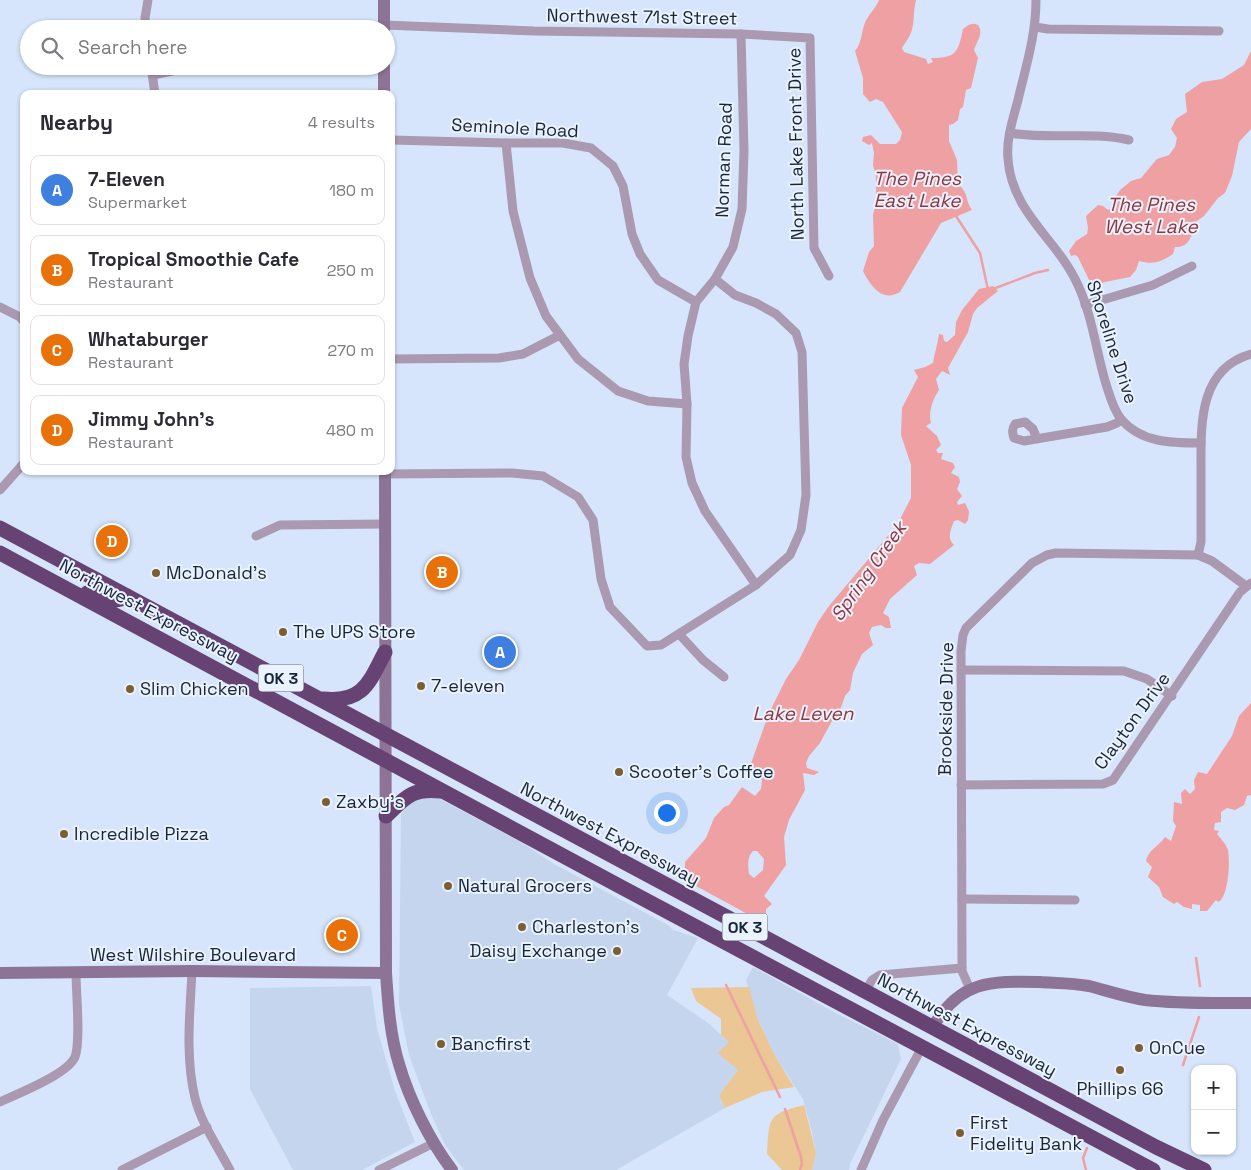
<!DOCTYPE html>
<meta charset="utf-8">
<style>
body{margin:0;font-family:"Space Grotesk",sans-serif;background:#f7f7f7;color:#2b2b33}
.controls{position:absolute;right:15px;bottom:15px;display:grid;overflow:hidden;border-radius:10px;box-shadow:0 1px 4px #0004}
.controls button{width:45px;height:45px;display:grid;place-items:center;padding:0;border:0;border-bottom:1px solid #e1e1e2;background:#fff;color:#2b2b33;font:25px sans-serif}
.you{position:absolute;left:666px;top:812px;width:18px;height:18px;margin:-12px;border:4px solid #fff;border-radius:50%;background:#1a73e8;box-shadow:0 0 0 8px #1a73e833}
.badge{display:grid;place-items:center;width:32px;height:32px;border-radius:50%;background:#7b5f32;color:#fff;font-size:16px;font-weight:700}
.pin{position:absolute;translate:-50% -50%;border:2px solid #fff;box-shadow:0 1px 5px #0006}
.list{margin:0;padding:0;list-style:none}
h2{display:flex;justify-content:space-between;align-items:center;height:65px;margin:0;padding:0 20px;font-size:21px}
h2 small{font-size:16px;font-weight:400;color:#7c7c81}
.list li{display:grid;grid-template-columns:32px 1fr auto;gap:15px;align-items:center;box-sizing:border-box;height:70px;margin:0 10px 10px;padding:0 10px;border:1px solid #e1e1e2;border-radius:10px}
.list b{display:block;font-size:19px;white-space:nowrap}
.list p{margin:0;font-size:16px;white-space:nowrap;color:#7c7c81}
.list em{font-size:16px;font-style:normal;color:#7c7c81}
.icon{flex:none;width:28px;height:28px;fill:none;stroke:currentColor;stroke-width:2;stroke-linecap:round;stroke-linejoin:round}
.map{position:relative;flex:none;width:1251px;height:1170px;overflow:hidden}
.search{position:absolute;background:#fff;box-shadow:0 1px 4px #0004;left:20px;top:20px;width:375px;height:55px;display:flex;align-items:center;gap:12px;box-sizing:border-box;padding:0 18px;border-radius:28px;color:#7c7c81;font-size:19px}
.panel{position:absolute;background:#fff;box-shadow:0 1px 4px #0004;left:20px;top:90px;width:375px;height:385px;border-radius:10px}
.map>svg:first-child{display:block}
</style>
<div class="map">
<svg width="1251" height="1170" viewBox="0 0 1251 1170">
<rect width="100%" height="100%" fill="#d6e5fb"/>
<g fill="#c4d5ed">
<polygon points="434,796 521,842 554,864 668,925 673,930 698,938 667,995 708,1023 729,1042 738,1070 719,1095 725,1108 616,1170 464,1170 445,1145 431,1114 409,1055 399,1004 401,815 411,799"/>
<polygon points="753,967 834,1012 898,1044 901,1059 850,1164 849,1170 812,1170 816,1153 812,1132 803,1099 774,1054 758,1020 746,980"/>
<polygon points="371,986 377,1028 395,1091 415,1142 362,1170 293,1170 250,1089 250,988"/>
</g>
<g fill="#eac795">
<polygon points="749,987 758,1020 774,1054 794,1087 762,1092 725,1108 719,1095 738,1070 718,1053 729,1042 721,1035 721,1019 696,1001 691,988"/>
<path d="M 804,1105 L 816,1153 L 812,1170 L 782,1170 L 767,1154 C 769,1117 768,1114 804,1105 Z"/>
</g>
<g fill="#eea0a2" fill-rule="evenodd">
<path d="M 879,0 L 916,0 C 911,23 918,26 902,48 L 904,52 L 926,59 L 928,64 L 933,62 L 931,58 C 956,58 958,53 963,29 C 968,25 972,22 978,25 C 984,33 977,41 974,50 L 978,58 L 971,88 L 966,90 L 963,107 L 960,109 L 958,120 L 953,124 L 949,125 L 949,141 L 957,160 L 958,184 C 970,195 964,199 972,210 L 941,223 L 900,292 C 882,303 870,285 863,271 L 869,252 L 874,246 L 873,215 L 876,201 L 876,176 L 873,165 L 874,153 L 872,143 L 869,145 L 862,141 L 863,137 L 871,135 L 880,144 L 896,144 L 900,140 L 902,132 L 883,102 L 876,99 L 870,102 L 863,94 L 863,78 L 855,51 C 863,43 861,26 868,17 C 872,11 876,7 879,0 Z"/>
<path d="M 1251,51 L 1251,129 L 1239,142 L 1232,176 L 1225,193 L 1218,198 L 1204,216 L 1194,223 C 1193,235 1189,248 1175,247 L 1173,254 C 1161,262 1153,265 1139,261 L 1136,270 L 1130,277 L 1105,282 L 1097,285 L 1089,280 L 1078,257 L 1075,255 L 1071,256 L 1069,251 L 1076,241 L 1087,234 L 1088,228 L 1086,216 L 1098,205 L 1103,206 L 1108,210 L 1113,207 L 1113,201 L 1120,190 L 1131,181 L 1141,178 L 1157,159 L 1169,155 L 1175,147 L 1177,138 L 1171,129 L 1176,119 L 1187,112 L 1185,94 L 1202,82 L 1222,79 L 1244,65 Z"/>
<path d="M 993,286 L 998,291 L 977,308 L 973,314 L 968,332 L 948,368 L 950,375 L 942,371 L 936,379 L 939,390 C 933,399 928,412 931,423 L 926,426 L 937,436 L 941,445 L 936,450 L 938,453 L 943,453 L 941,459 L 953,463 L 955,467 L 951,473 L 959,477 L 960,482 L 957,489 L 962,496 L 957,502 L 958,505 L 965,503 L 969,511 L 968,520 L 965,524 L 958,520 L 954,521 C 951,530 946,538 954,545 L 930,564 L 919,563 L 914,566 L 917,575 L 890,599 L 883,613 L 889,617 L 891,628 L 886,628 L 881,625 L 872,627 L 869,633 L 873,645 L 862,654 L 853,673 L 850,690 L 845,696 L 839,713 L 834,717 L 820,743 L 809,756 L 806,763 L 807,768 L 819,772 L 814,775 L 803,773 L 805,790 L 789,820 L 784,837 L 786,865 L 764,896 L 772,904 L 766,909 L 766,924 L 685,880 L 685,862 L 706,838 L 714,818 L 724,807 L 729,805 L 742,787 L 755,796 L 761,789 L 762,780 L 749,769 L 769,713 L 786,679 L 799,660 L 818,622 L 829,606 L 897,525 L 911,498 L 911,465 L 901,435 L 902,408 L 918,377 L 914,370 L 925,367 L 933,363 C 934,354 938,344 939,334 L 943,335 L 944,341 L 947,342 L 955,335 L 956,322 L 962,310 L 979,289 ZM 753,851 L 757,851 L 764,859 L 763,870 L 754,878 L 749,874 C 748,866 747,857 753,851 Z"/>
<path d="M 1251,703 L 1251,795 L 1247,796 L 1244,805 L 1235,810 L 1227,808 L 1221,812 L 1221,822 L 1215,823 L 1214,830 L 1219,831 L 1217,834 C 1221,839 1226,844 1228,850 C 1230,861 1229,897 1218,902 L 1216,900 L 1207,911 L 1200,911 L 1200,905 L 1192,904 L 1192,909 L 1184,907 L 1177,902 L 1174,904 L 1163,897 L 1159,887 L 1148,877 L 1152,867 L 1146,861 C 1148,850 1159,846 1165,837 L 1171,841 L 1176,826 L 1173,821 L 1174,802 L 1182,804 L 1181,793 L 1185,789 L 1190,794 L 1195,789 L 1194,780 L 1198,772 L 1207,774 L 1232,736 L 1239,716 Z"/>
</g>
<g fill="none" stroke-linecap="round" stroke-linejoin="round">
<g stroke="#eea0a2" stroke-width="2.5">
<polyline points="956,216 980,253 988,290"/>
<polyline points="993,289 1035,273 1048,270"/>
<polyline points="1196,958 1200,986"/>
<polyline points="726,985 780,1097"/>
<polyline points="1183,1065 1199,1017"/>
<polyline points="785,1109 801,1157 802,1164 800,1170"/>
<polyline points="1086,1170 1083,1158 1087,1148"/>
</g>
<g stroke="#aa99b0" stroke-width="9">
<path d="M 1036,0 C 1036,35 1026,66 1018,100 C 1013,119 1006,139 1008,159 C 1012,213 1056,238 1077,283 C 1092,314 1096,351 1106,384 C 1110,396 1113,409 1121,419 C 1141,443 1172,443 1201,443"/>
<polyline points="384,25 534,31 741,34 810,38 814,248 829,276"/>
<polyline points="1035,27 1048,29 1219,31"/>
<polyline points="146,29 145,18 148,0"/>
<polyline points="741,34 744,151 742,209 733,247 715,279 696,302 688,336 684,364 687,404 686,457 692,483 705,511 756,585"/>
<polyline points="151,66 155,94"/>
<polyline points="153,75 196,66"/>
<path d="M 1010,133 C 1049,140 1090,131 1129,140"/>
<polyline points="391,140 506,143 563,143 591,148 613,166 623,186 632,234 640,254 658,280 696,302"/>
<polyline points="506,143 513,211 530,278 546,316 578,359 618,391 648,401 687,404"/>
<polyline points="1085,305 1153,285 1192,266"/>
<polyline points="0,307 20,317 24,322"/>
<polyline points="391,359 499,358 523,354 560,335"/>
<path d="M 1037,439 L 1033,429 L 1025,422 L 1015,424 C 1012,429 1012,432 1014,438 L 1024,441 L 1107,427 L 1117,423 L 1121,419"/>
<polyline points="385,474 512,473 543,476 578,497 593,520 601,579 610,607 647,646 661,645 756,585 790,555 801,530 806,495 802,352 796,333 776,314 756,303 735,295 715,279"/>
<polyline points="0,490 24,463"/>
<polyline points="256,536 280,525 385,524"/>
<path d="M 1198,555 L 1201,542 C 1201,518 1201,494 1201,470 C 1201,426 1198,369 1251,354"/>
<polyline points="679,634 703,660 724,677"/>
<polyline points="961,670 1124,671 1147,679 1172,696"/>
<polyline points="961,785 1103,784 1113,780 1240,592 1251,583"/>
<polyline points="962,899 1075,900"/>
<path d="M 192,971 C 190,1013 185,1056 195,1098 C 201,1123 218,1147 230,1170"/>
<polyline points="970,989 962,971 962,959 961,651 963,635 966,628 1032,563 1047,555 1056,553 1198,555 1212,561 1246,586"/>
<polyline points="865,992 872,980 880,975 962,968"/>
<path d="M 0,1102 C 17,1094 68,1074 75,1057 C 81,1041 76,993 76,973"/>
<polyline points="122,1170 207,1127"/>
<polyline points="379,1170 434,1143"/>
<polyline points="861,1170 883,1120 922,1047"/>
</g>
<g stroke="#8d7496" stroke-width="12">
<polyline points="384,29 384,0"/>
<polyline points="384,94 384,66"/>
<path d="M 385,471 L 386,973 C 388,1003 390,1035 399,1064 C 409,1099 430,1141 452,1170"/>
<polyline points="0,973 192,971 386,973"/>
<path d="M 933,1027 C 960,980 991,981 1040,982 C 1056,983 1074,983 1089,986 C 1108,991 1126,997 1145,1000 C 1180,1004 1216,1003 1251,1003"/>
</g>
<g stroke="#674373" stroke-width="15">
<polyline points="0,528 1156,1147 1204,1170"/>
<polyline points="0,553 623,888 1153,1170"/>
<path d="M 87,593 C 100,596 115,605 127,596"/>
<path d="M 323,699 C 363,703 369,683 385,652"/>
<path d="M 386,816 C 405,798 411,788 440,791"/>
</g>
</g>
<g fill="#7b5f32" stroke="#eaf2fd" stroke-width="2">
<circle cx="156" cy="573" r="5"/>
<circle cx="283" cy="632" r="5"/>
<circle cx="421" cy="686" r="5"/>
<circle cx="130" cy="689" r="5"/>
<circle cx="619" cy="772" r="5"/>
<circle cx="326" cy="802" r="5"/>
<circle cx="64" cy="834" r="5"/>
<circle cx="448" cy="886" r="5"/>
<circle cx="522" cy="927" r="5"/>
<circle cx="617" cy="951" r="5"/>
<circle cx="441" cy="1044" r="5"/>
<circle cx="1139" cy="1048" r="5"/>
<circle cx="1120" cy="1070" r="5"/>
<circle cx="960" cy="1133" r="5"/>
</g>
<g text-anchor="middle" stroke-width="4" stroke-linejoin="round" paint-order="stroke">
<g fill="#eaf2fd" stroke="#566274" stroke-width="1">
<rect x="258.5" y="664.5" width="45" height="27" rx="4"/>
<rect x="722.5" y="913.5" width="45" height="27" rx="4"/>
</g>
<g font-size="16" font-weight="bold" fill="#172539">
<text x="281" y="684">OK 3</text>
<text x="745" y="933">OK 3</text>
</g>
<g font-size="18" fill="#172539" stroke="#eaf2fd">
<text transform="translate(642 17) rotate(1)" y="6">Northwest 71st Street</text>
<text transform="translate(515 128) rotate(3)" y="6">Seminole Road</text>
<text transform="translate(796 144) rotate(-91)" y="6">North Lake Front Drive</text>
<text transform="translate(724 160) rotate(-88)" y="6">Norman Road</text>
<text transform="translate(1112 342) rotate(72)" y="6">Shoreline Drive</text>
<text transform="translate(149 611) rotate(28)" y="6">Northwest Expressway</text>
<text transform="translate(946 709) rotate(-89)" y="6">Brookside Drive</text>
<text transform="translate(1132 721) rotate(-54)" y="6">Clayton Drive</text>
<text transform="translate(610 834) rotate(28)" y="6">Northwest Expressway</text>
<text x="193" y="961">West Wilshire Boulevard</text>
<text transform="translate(967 1025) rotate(28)" y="6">Northwest Expressway</text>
</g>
<g font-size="18" fill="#172539" stroke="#eaf2fd" text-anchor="start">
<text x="166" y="579">McDonald's</text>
<text x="293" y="638">The UPS Store</text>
<text x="431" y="692">7-eleven</text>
<text x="140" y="695">Slim Chicken</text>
<text x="629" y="778">Scooter's Coffee</text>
<text x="336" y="808">Zaxby's</text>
<text x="74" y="840">Incredible Pizza</text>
<text x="458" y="892">Natural Grocers</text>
<text x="532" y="933">Charleston's</text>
<text x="607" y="957" text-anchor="end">Daisy Exchange</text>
<text x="451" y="1050">Bancfirst</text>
<text x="1149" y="1054">OnCue</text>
<text x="1120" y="1095" text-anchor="middle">Phillips 66</text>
<text x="970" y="1129">First<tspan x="970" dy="21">Fidelity Bank</tspan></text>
</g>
<g font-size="19" font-style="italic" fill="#8f353e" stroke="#eaf2fd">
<text x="917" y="185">The Pines<tspan x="917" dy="22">East Lake</tspan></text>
<text x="1151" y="211">The Pines<tspan x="1151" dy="22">West Lake</tspan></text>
<text transform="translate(868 571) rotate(-55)" y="7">Spring Creek</text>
<text x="803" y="720">Lake Leven</text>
</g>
</g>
</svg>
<div class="controls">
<button>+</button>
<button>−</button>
</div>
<div class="you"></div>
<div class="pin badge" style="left:500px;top:652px;background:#3f7fe0">A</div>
<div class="pin badge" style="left:442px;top:572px;background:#e8710a">B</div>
<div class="pin badge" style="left:342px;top:935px;background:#e8710a">C</div>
<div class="pin badge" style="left:112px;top:541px;background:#e8710a">D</div>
<div class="search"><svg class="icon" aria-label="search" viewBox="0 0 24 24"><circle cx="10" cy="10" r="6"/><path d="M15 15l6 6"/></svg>Search here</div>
<section class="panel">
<h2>Nearby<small>4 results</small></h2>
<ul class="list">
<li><span class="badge" style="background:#3f7fe0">A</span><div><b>7-Eleven</b><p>Supermarket</p></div><em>180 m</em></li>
<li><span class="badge" style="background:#e8710a">B</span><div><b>Tropical Smoothie Cafe</b><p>Restaurant</p></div><em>250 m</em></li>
<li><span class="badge" style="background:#e8710a">C</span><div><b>Whataburger</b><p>Restaurant</p></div><em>270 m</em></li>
<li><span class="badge" style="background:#e8710a">D</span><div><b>Jimmy John's</b><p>Restaurant</p></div><em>480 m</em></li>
</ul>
</section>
</div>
